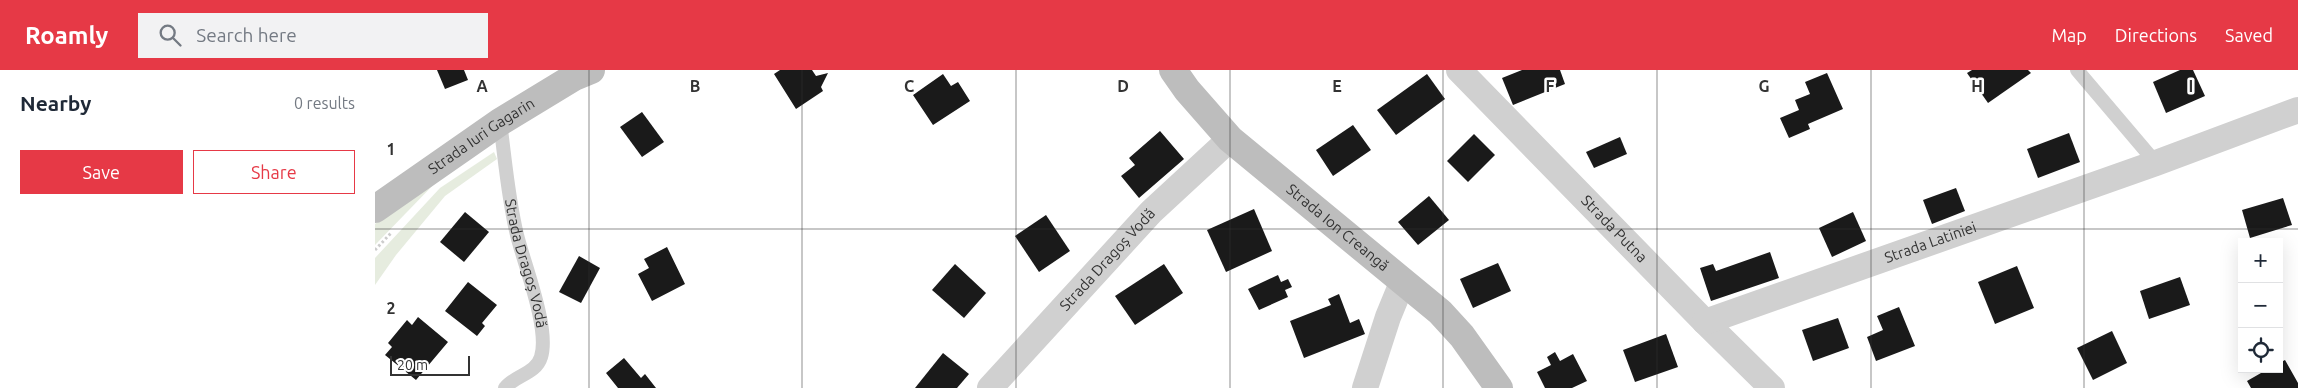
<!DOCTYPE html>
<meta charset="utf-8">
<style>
body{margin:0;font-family:Ubuntu,sans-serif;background:#f2f2f3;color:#1f2937}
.controls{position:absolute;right:15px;bottom:15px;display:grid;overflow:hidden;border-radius:0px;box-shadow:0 5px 20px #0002}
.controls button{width:45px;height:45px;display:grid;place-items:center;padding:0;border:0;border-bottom:1px solid #e0e1e3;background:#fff;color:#1f2937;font:25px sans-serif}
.scale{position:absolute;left:15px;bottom:12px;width:80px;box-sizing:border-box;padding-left:5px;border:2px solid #333;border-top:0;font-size:14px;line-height:18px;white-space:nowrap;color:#333;-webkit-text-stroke:4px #fff;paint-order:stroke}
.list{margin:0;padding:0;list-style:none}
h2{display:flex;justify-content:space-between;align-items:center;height:65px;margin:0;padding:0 20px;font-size:21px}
h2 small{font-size:16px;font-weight:400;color:#747a83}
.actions{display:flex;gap:10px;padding:15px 20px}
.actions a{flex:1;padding:11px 0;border:1px solid #e63946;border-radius:0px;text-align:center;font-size:18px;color:#e63946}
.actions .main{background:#e63946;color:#fff}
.icon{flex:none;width:28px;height:28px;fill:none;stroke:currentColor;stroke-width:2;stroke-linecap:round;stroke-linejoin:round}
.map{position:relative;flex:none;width:1923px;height:318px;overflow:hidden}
header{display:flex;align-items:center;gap:30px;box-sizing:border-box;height:70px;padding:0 25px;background:#e63946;color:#fff}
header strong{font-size:24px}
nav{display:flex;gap:28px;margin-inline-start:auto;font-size:18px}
.search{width:350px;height:45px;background:#f2f2f3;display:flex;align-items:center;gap:12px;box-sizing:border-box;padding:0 18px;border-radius:0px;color:#747a83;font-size:19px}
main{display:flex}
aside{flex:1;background:#fff}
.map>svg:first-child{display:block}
</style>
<header>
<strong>Roamly</strong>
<div class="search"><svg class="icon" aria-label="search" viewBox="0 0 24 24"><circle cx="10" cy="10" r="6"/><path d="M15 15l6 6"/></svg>Search here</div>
<nav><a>Map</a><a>Directions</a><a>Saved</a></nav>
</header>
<main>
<aside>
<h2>Nearby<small>0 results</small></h2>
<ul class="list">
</ul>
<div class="actions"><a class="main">Save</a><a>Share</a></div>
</aside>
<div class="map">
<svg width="1923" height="318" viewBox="0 0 1923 318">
<rect width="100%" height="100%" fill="#fff"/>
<g fill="#e6ecdf">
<polygon points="119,82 122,89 70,126 21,185 0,215 0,188 65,118"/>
<polygon points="63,110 0,175 0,154 17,138"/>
</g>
<g fill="#1a1a1a">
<polygon points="62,0 89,0 93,10 70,19"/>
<polygon points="405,0 437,0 441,6 453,3 446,17 448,21 421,39 399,4"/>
<polygon points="1147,0 1185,0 1190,14 1138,35 1127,8"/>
<polygon points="1597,0 1653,0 1656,3 1613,33 1592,3"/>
<polygon points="1805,0 1818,0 1830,26 1791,43 1778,12"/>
<polygon points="1452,3 1468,39 1433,54 1435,59 1414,68 1405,48 1424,40 1420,30 1435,24 1430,12"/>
<polygon points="568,4 576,16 583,12 595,31 558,55 538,25"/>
<polygon points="1052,4 1070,29 1021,65 1002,40"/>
<polygon points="267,42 289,72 267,87 245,57"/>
<polygon points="978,55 996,80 958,106 941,80"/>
<polygon points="785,61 809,89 764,128 746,106 760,95 754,88"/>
<polygon points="1694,63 1705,92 1663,108 1652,79"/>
<polygon points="1099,64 1120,85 1093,112 1072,91"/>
<polygon points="1245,67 1252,84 1219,98 1211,82"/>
<polygon points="1581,118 1590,141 1557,154 1548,130"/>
<polygon points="1054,126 1074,150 1043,175 1023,152"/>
<polygon points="1908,128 1917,155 1875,168 1867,140"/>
<polygon points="879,139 897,181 851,202 832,160"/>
<polygon points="90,142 114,162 89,192 65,172"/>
<polygon points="1478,142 1491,171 1457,187 1444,158"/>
<polygon points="671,145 695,181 664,202 640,166"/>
<polygon points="292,177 310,214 277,231 263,204 274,198 269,189"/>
<polygon points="1395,182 1404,208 1336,231 1325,198 1338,194 1341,201"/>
<polygon points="204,186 225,198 206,233 184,222"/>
<polygon points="1123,193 1136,221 1098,238 1085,209"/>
<polygon points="580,194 611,223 589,248 557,220"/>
<polygon points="789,194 808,223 760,255 740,226"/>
<polygon points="1642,196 1659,238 1620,254 1603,212"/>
<polygon points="903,205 906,212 913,209 917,217 910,220 913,227 884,240 873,219"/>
<polygon points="1805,207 1815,235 1774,249 1765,221"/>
<polygon points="93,212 122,235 107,253 110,256 102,266 70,241"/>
<polygon points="964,224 975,253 984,249 990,264 929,288 915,251 956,235 953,229"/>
<polygon points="1524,237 1540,276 1501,291 1492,267 1508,260 1502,246"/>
<polygon points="43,247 73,272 41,310 10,285 17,277 13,273 32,250 37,255"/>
<polygon points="1463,248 1474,278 1438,291 1427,260"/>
<polygon points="1737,261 1752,293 1718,310 1702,278"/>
<polygon points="1291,264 1303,297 1260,312 1248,280"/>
<polygon points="1180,282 1185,291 1198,284 1212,311 1197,318 1170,318 1162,302 1176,295 1172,287"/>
<polygon points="568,283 594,304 582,318 540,318"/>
<polygon points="249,288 266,308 270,304 281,318 243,318 231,303"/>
<polygon points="1910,290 1923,313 1923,318 1876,318 1872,311 1893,299 1904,299 1904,293"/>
</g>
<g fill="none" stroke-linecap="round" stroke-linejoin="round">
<polyline stroke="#cdcdcd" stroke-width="3" stroke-dasharray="2.5 2.5" stroke-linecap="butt" points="0,180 17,162"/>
<g stroke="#d0d0d0" stroke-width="14">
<polyline points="1702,0 1781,93"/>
<path id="s1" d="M 125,52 C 130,89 133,128 142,165 C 149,194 175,259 166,287 C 161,304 140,305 130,318"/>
</g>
<g stroke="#d0d0d0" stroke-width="26">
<path id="s2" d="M 1084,0 L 1330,252 L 1397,318"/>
<path id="s3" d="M 1330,252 L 1781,93 L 1923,40"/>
<path id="s4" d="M 615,318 L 776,142 L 855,69"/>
<polyline points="990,318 1013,247 1027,213"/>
</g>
<g stroke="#bdbdbd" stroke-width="28">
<path id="s5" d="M 798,0 L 812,20 L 855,69 L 1065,242 L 1087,266 L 1124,318"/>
<path id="s6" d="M 0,139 L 125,52 L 199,7 L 216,0"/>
</g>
</g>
<path fill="none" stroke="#333" stroke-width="1" stroke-opacity="0.55" d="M 214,0 L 214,318M 427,0 L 427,318M 641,0 L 641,318M 855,0 L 855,318M 1068,0 L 1068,318M 1282,0 L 1282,318M 1496,0 L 1496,318M 1709,0 L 1709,318M 0,159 L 1923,159"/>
<g text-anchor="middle" stroke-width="5" stroke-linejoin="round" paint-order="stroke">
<g font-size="15" fill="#333" stroke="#fff">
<text dy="5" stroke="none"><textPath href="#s6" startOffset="129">Strada Iuri Gagarin</textPath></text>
<text dy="5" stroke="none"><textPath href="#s5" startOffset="229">Strada Ion Creangă</textPath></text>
<text dy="5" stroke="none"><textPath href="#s2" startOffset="222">Strada Putna</textPath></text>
<text dy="5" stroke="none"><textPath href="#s3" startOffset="239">Strada Latiniei</textPath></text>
<text dy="5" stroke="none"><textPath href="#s4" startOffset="174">Strada Dragoș Vodă</textPath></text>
<text dy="5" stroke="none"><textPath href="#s1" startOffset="144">Strada Dragoș Vodă</textPath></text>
</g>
</g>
<g font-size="16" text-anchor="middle" font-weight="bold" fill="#333" stroke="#fff" stroke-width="5" stroke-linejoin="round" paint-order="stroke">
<text x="107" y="22">A</text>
<text x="320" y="22">B</text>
<text x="534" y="22">C</text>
<text x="748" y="22">D</text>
<text x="962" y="22">E</text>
<text x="1175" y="22">F</text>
<text x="1389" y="22">G</text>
<text x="1602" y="22">H</text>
<text x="1816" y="22">I</text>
<text x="16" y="85">1</text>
<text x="16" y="244">2</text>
</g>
</svg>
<div class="controls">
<button>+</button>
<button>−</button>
<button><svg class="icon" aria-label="locate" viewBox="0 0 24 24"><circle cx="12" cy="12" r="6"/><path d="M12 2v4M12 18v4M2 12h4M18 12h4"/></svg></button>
</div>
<div class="scale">20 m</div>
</div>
</main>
